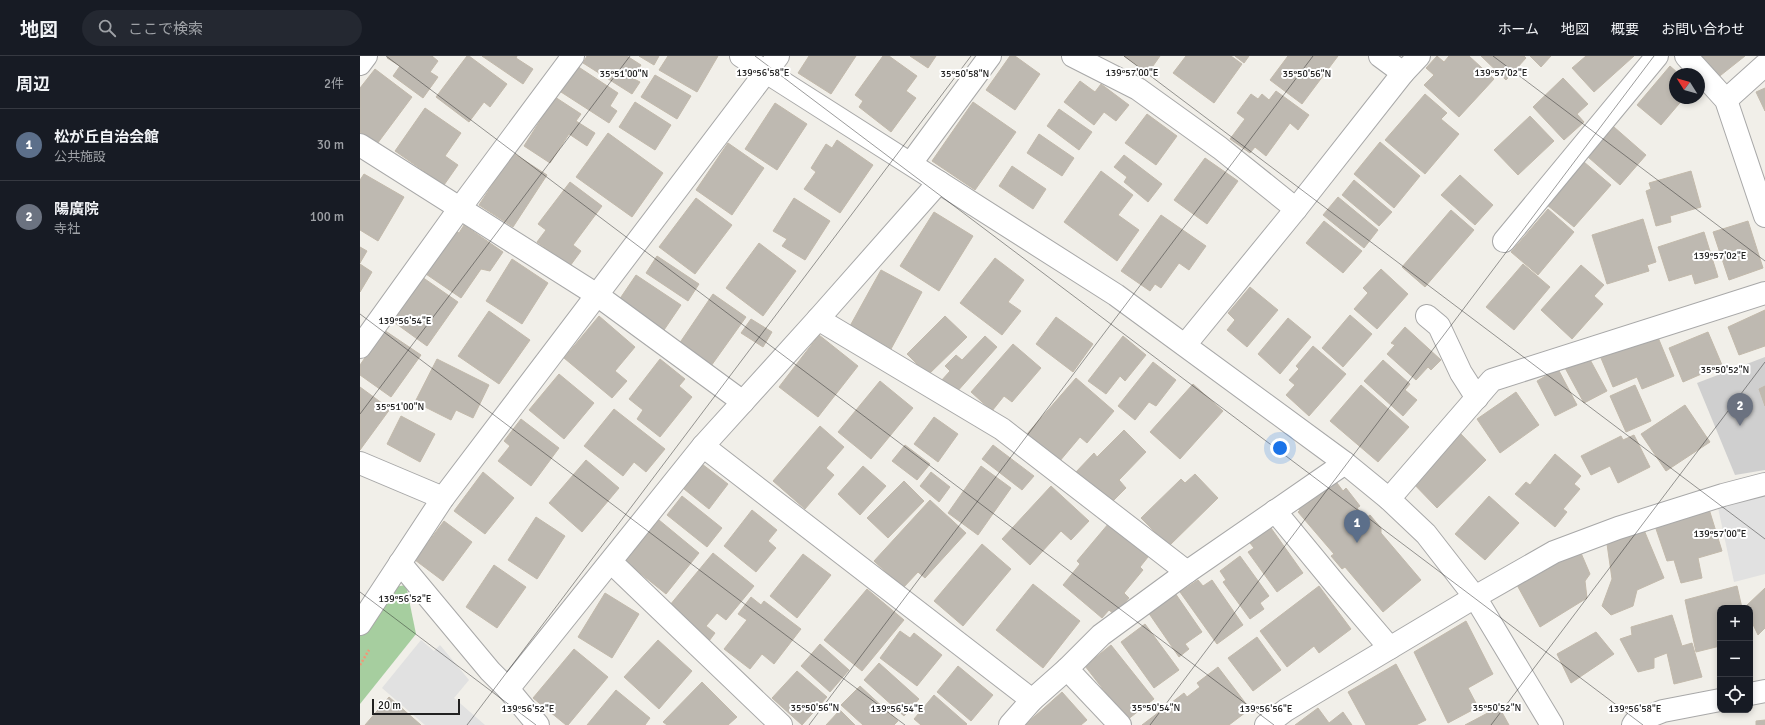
<!DOCTYPE html>
<html lang="ja">
<meta charset="utf-8">
<style>
body{margin:0;font-family:Signika,"Noto Sans JP",sans-serif;background:#242831;color:#f1f3f6}
.controls{position:absolute;right:12px;bottom:12px;display:grid;overflow:hidden;border-radius:8px;box-shadow:0 2px 6px #0003}
.controls button{width:36px;height:36px;display:grid;place-items:center;padding:0;border:0;border-bottom:1px solid #363941;background:#171b24;color:#f1f3f6;font:20px sans-serif}
.compass{position:absolute;left:1309px;top:12px;width:36px;height:36px;border-radius:50%;background:#171b24;box-shadow:0 2px 6px #0003;rotate:307deg}
.scale{position:absolute;left:12px;bottom:10px;width:88px;box-sizing:border-box;padding-left:4px;border:2px solid #212121;border-top:0;font-size:11px;line-height:14px;white-space:nowrap;color:#212121;-webkit-text-stroke:3px #fff;paint-order:stroke}
.you{position:absolute;left:920px;top:392px;width:14px;height:14px;margin:-10px;border:3px solid #fff;border-radius:50%;background:#1a73e8;box-shadow:0 0 0 6px #1a73e833}
.badge{display:grid;place-items:center;width:26px;height:26px;border-radius:50%;background:#ca2509;color:#fff;font-size:13px;font-weight:700}
.pin{position:absolute;translate:-50% -33px;filter:drop-shadow(0 1px 2px #0008)}
.pin::after{content:'';position:absolute;top:21px;width:14px;height:12px;background:inherit;clip-path:polygon(0 0,100% 0,50% 100%)}
.list{margin:0;padding:0;list-style:none}
h2{display:flex;justify-content:space-between;align-items:center;height:52px;margin:0;padding:0 16px;font-size:17px}
h2 small{font-size:13px;font-weight:400;color:#9ea1a6}
.list li{display:grid;grid-template-columns:26px 1fr auto;gap:12px;align-items:center;box-sizing:border-box;height:72px;padding:0 16px;border-top:1px solid #363941}
.list b{display:block;font-size:15px;white-space:nowrap}
.list p{margin:0;font-size:13px;white-space:nowrap;color:#9ea1a6}
.list em{font-size:13px;font-style:normal;color:#9ea1a6}
.icon{flex:none;width:22px;height:22px;fill:none;stroke:currentColor;stroke-width:2;stroke-linecap:round;stroke-linejoin:round}
.map{position:relative;flex:none;width:1405px;height:669px;overflow:hidden}
header{display:flex;align-items:center;gap:24px;box-sizing:border-box;height:56px;padding:0 20px;background:#171b24;border-bottom:1px solid #363941}
header strong{font-size:19px}
nav{display:flex;gap:22px;margin-inline-start:auto;font-size:14px}
.search{width:280px;height:36px;background:#242831;display:flex;align-items:center;gap:10px;box-sizing:border-box;padding:0 14px;border-radius:22px;color:#9ea1a6;font-size:15px}
main{display:flex}
aside{flex:1;background:#171b24}
.map>svg:first-child{display:block}
</style>
<header>
<strong>地図</strong>
<div class="search"><svg class="icon" aria-label="search" viewBox="0 0 24 24"><circle cx="10" cy="10" r="6"/><path d="M15 15l6 6"/></svg>ここで検索</div>
<nav><a>ホーム</a><a>地図</a><a>概要</a><a>お問い合わせ</a></nav>
</header>
<main>
<aside>
<h2>周辺<small>2件</small></h2>
<ul class="list">
<li><span class="badge" style="background:#5c6f8a">1</span><div><b>松が丘自治会館</b><p>公共施設</p></div><em>30 m</em></li>
<li><span class="badge" style="background:#6b7280">2</span><div><b>陽廣院</b><p>寺社</p></div><em>100 m</em></li>
</ul>
</aside>
<div class="map">
<svg width="1405" height="669" viewBox="0 0 1405 669">
<rect width="100%" height="100%" fill="#f1efe9"/>
<polygon fill="#cfcfcf" points="1405,301 1405,414 1375,419 1337,327"/>
<polygon fill="#a6ce9f" points="46,529 56,578 0,648 0,553 11,535"/>
<g fill="#e1e1e1">
<polygon points="1405,438 1405,518 1374,526 1357,447"/>
<polygon points="61,584 74,595 80,589 109,624 94,642 125,669 65,669 22,632"/>
</g>
<g fill="#beb9b1" stroke="#c2b9ab">
<polygon points="28,0 72,0 78,5 70,16 78,21 63,42 33,20 40,10 27,2"/>
<polygon points="107,0 109,0 147,28 130,51 124,46 109,66 76,41"/>
<polygon points="122,0 157,0 156,2 173,13 163,28"/>
<polygon points="227,0 267,0 281,9 272,22 280,26 272,38 223,7"/>
<polygon points="279,0 299,0 294,9"/>
<polygon points="308,0 358,0 337,36 299,14"/>
<polygon points="449,0 496,0 471,38 438,17"/>
<polygon points="523,0 529,0 557,20 546,35 556,42 531,76 499,51 503,45 495,39"/>
<polygon points="550,0 576,0 568,12"/>
<polygon points="650,0 655,0 680,18 655,54 626,34"/>
<polygon points="764,0 800,0 788,17"/>
<polygon points="826,0 871,0 882,8 854,47 813,17"/>
<polygon points="875,0 889,0 884,7"/>
<polygon points="928,0 978,0 942,48 910,24"/>
<polygon points="1077,0 1084,6 1089,0 1109,0 1134,23 1099,61 1064,29 1074,19 1066,12"/>
<polygon points="1121,0 1164,0 1166,2 1146,24"/>
<polygon points="1170,0 1191,0 1181,11"/>
<polygon points="1226,0 1274,0 1234,36 1212,12"/>
<polygon points="1338,0 1385,0 1356,23"/>
<polygon points="217,10 258,37 250,50 257,55 249,67 201,36"/>
<polygon points="1310,10 1319,18 1315,18 1315,42 1324,42 1301,69 1277,49"/>
<polygon points="15,13 52,41 17,88 0,76 0,32"/>
<polygon points="295,19 331,40 317,63 281,41"/>
<polygon points="1203,22 1228,48 1217,58 1224,66 1204,84 1173,51"/>
<polygon points="720,25 735,36 741,28 769,49 756,65 744,56 734,69 704,46"/>
<polygon points="1405,32 1405,55 1396,36"/>
<polygon points="916,35 949,59 938,74 930,67 906,100 895,91 890,97 870,83 885,63 877,57 891,38 898,43 902,38 909,44"/>
<polygon points="1065,38 1087,57 1081,63 1099,78 1065,118 1025,84"/>
<polygon points="195,41 221,58 216,65 235,77 227,90 209,78 190,107 164,90"/>
<polygon points="275,46 311,69 295,94 259,71"/>
<polygon points="613,46 656,76 615,134 572,105"/>
<polygon points="415,47 447,68 417,114 385,93"/>
<polygon points="65,52 101,77 85,100 98,109 84,129 35,95"/>
<polygon points="699,53 732,76 719,94 687,70"/>
<polygon points="787,58 817,80 796,109 765,87"/>
<polygon points="1170,60 1194,85 1158,119 1134,94"/>
<polygon points="1254,71 1286,99 1260,129 1228,101"/>
<polygon points="248,77 303,117 272,161 216,121"/>
<polygon points="679,78 714,102 702,120 667,97"/>
<polygon points="477,84 513,109 480,157 444,133 456,116 451,112 466,88 472,92"/>
<polygon points="1020,86 1060,120 1034,152 994,118"/>
<polygon points="368,87 404,112 372,159 336,134"/>
<polygon points="153,97 187,119 153,171 119,149"/>
<polygon points="764,99 802,128 788,146 764,126 767,121 754,111"/>
<polygon points="845,102 878,125 847,168 814,144"/>
<polygon points="1224,106 1251,129 1214,171 1187,149"/>
<polygon points="652,110 686,133 673,153 639,130"/>
<polygon points="741,115 773,139 758,159 779,174 757,205 704,166"/>
<polygon points="1331,115 1341,151 1310,160 1311,166 1296,170 1286,135 1291,133 1289,127"/>
<polygon points="4,118 44,141 18,185 0,174 0,124"/>
<polygon points="1100,119 1133,149 1115,169 1081,139"/>
<polygon points="994,124 1032,156 1019,170 982,139"/>
<polygon points="210,126 242,150 213,189 221,195 210,210 177,186 186,174 178,168"/>
<polygon points="978,141 1018,174 1004,192 963,159"/>
<polygon points="336,142 372,169 335,218 299,191"/>
<polygon points="434,142 470,165 445,204 422,190 427,183 413,175"/>
<polygon points="1188,153 1214,176 1178,219 1151,196"/>
<polygon points="1091,154 1114,174 1065,231 1042,211"/>
<polygon points="574,156 613,180 579,235 540,210"/>
<polygon points="801,159 846,190 829,214 819,207 801,232 795,228 790,235 761,215"/>
<polygon points="1283,163 1296,206 1287,209 1289,215 1247,228 1232,179"/>
<polygon points="964,165 1002,195 983,217 946,187"/>
<polygon points="1388,165 1403,212 1369,224 1353,176"/>
<polygon points="104,169 143,196 130,215 121,213 101,242 63,216 92,172 99,177"/>
<polygon points="1344,176 1358,221 1335,228 1332,218 1309,225 1298,191"/>
<polygon points="399,187 436,215 403,260 366,232"/>
<polygon points="0,191 7,195 0,207"/>
<polygon points="297,200 339,228 328,245 286,217"/>
<polygon points="635,202 664,224 648,246 661,255 642,279 600,247"/>
<polygon points="152,203 188,227 162,268 126,245"/>
<polygon points="0,208 12,216 0,236"/>
<polygon points="1163,208 1190,231 1154,274 1126,251"/>
<polygon points="1221,209 1244,229 1234,240 1243,248 1212,283 1181,254"/>
<polygon points="1021,213 1048,238 1017,273 994,253 1008,237 1003,232"/>
<polygon points="521,214 562,236 531,293 490,270"/>
<polygon points="276,219 321,249 304,274 259,244"/>
<polygon points="62,221 98,246 67,290 31,264"/>
<polygon points="890,231 918,254 887,291 867,274 875,264 868,257"/>
<polygon points="353,238 386,261 351,310 319,288"/>
<polygon points="1405,254 1405,290 1379,299 1368,271"/>
<polygon points="129,255 170,284 139,328 98,300"/>
<polygon points="990,259 1012,278 983,311 962,292"/>
<polygon points="239,260 275,291 255,315 267,325 252,342 204,302"/>
<polygon points="585,260 607,281 568,319 547,298"/>
<polygon points="696,261 733,288 713,316 676,288"/>
<polygon points="928,262 951,281 920,318 898,298"/>
<polygon points="391,263 412,276 403,291 381,277"/>
<polygon points="1045,271 1081,304 1071,314 1068,311 1056,324 1027,298 1035,289 1031,287"/>
<polygon points="24,274 61,299 31,341 0,319 0,309"/>
<polygon points="1348,276 1362,309 1323,326 1309,292"/>
<polygon points="459,279 498,310 458,361 419,331"/>
<polygon points="1297,279 1314,320 1282,333 1277,321 1253,331 1241,302"/>
<polygon points="625,280 637,291 595,338 581,325 590,315 585,310 596,299 602,304"/>
<polygon points="763,280 786,299 765,325 760,320 746,338 728,325"/>
<polygon points="653,288 681,312 652,346 644,340 632,355 611,336"/>
<polygon points="953,290 986,318 949,360 926,339 935,329 929,324 939,313 936,310"/>
<polygon points="1227,298 1247,335 1224,347 1204,310"/>
<polygon points="77,303 129,329 113,362 96,354 91,364 55,346"/>
<polygon points="300,303 325,323 319,330 332,341 300,381 277,363 283,354 269,343"/>
<polygon points="1023,304 1050,328 1045,334 1057,344 1043,360 1004,325"/>
<polygon points="793,306 816,324 796,350 789,346 775,364 758,350"/>
<polygon points="1198,313 1217,349 1195,360 1177,325"/>
<polygon points="199,318 234,347 204,383 169,354"/>
<polygon points="716,322 754,355 727,387 720,381 699,406 667,378"/>
<polygon points="520,325 553,352 511,403 478,376"/>
<polygon points="833,328 863,355 820,403 790,376"/>
<polygon points="1001,329 1049,371 1018,406 970,365"/>
<polygon points="1275,329 1291,365 1266,376 1250,340"/>
<polygon points="1405,330 1405,350 1399,333"/>
<polygon points="0,331 30,353 0,394"/>
<polygon points="1156,336 1179,369 1140,397 1117,363"/>
<polygon points="1325,349 1350,386 1306,415 1281,378"/>
<polygon points="254,353 305,393 286,416 274,406 263,420 224,390"/>
<polygon points="41,360 75,378 60,406 27,388"/>
<polygon points="574,361 598,378 578,406 554,388"/>
<polygon points="161,363 199,392 171,430 138,405 150,390 144,385"/>
<polygon points="460,370 484,391 466,412 474,419 445,453 413,425"/>
<polygon points="764,374 786,396 759,424 766,432 749,449 716,416 734,397 737,401"/>
<polygon points="1099,376 1126,404 1077,452 1050,424"/>
<polygon points="1274,379 1290,411 1258,427 1250,410 1231,419 1221,400 1261,380 1263,384"/>
<polygon points="545,389 570,408 557,424 532,405"/>
<polygon points="633,389 674,420 662,434 622,403"/>
<polygon points="1195,398 1221,420 1214,428 1220,433 1203,453 1207,456 1195,471 1155,438 1166,426 1170,429"/>
<polygon points="226,404 259,432 222,476 189,447"/>
<polygon points="342,408 368,428 349,453 324,433"/>
<polygon points="503,410 526,430 500,459 478,438"/>
<polygon points="621,410 651,432 618,479 588,457"/>
<polygon points="123,416 154,442 125,478 94,455"/>
<polygon points="571,416 590,431 579,446 560,430"/>
<polygon points="835,418 858,442 809,490 781,462 821,423 825,427"/>
<polygon points="974,423 983,435 986,432 1000,450 997,452 1006,462 1010,459 1021,472 1021,477 1061,524 1023,556 985,511 982,513 971,500 974,498 938,456 940,454 937,452 944,446 945,449 952,444 948,439"/>
<polygon points="544,425 564,445 528,482 507,462"/>
<polygon points="691,430 729,465 711,484 701,475 670,509 642,483"/>
<polygon points="322,440 362,472 347,491 307,459"/>
<polygon points="1129,440 1159,467 1125,504 1095,478"/>
<polygon points="570,444 606,477 565,522 558,516 543,532 514,505"/>
<polygon points="1349,453 1362,495 1338,502 1342,522 1321,527 1314,504 1307,505 1294,467"/>
<polygon points="392,454 417,474 408,485 416,492 396,516 364,490"/>
<polygon points="176,461 205,480 177,523 148,504"/>
<polygon points="299,464 339,497 306,538 265,505"/>
<polygon points="84,465 112,486 83,525 55,504"/>
<polygon points="749,467 788,501 780,511 783,514 764,537 769,542 755,559 749,554 742,562 703,529 720,508 717,505"/>
<polygon points="911,472 943,517 917,536 888,496 894,492 890,487"/>
<polygon points="1284,474 1304,522 1277,534 1273,550 1251,559 1242,550 1252,523 1247,488"/>
<polygon points="622,488 651,513 603,570 574,545"/>
<polygon points="353,497 394,530 366,564 357,557 346,570 355,577 346,589 305,555"/>
<polygon points="1221,497 1230,518 1225,525 1227,542 1180,571 1157,529 1198,500"/>
<polygon points="443,498 471,519 437,562 410,540"/>
<polygon points="880,500 909,540 900,547 904,553 890,563 863,526 866,524 860,515"/>
<polygon points="134,509 166,531 137,572 106,551"/>
<polygon points="838,524 843,530 852,524 883,569 857,588 820,536"/>
<polygon points="673,528 720,565 683,612 636,574"/>
<polygon points="959,530 991,573 959,597 954,590 927,611 900,575"/>
<polygon points="1377,530 1382,552 1360,552 1360,590 1336,596 1325,544"/>
<polygon points="1405,532 1405,572 1398,579 1390,562 1390,552 1385,551"/>
<polygon points="507,533 544,564 502,615 464,584"/>
<polygon points="245,537 279,558 252,602 218,581"/>
<polygon points="815,537 842,576 825,588 829,593 819,601 788,556"/>
<polygon points="391,541 401,549 404,545 441,573 414,608 402,598 390,613 364,593 387,564 378,558"/>
<polygon points="1312,559 1322,590 1332,587 1342,621 1314,628 1307,597 1294,602 1294,612 1278,616 1260,583 1272,579 1271,571"/>
<polygon points="1106,565 1133,618 1108,632 1118,651 1088,667 1054,596"/>
<polygon points="785,568 819,614 794,632 761,586"/>
<polygon points="540,575 550,582 554,577 582,599 557,630 520,602"/>
<polygon points="1236,576 1254,598 1211,627 1197,598"/>
<polygon points="897,581 921,614 893,635 868,602"/>
<polygon points="298,584 332,615 299,653 264,621"/>
<polygon points="460,588 489,614 470,636 441,610"/>
<polygon points="751,589 794,643 767,664 725,610"/>
<polygon points="214,593 248,621 208,669 206,669 173,642"/>
<polygon points="519,607 559,643 544,660 504,624"/>
<polygon points="1036,608 1066,664 1056,669 1006,669 988,636"/>
<polygon points="598,610 633,639 611,665 577,636"/>
<polygon points="858,611 890,653 869,669 782,669 824,637 827,641 840,631 837,627"/>
<polygon points="437,615 467,641 442,669 412,642"/>
<polygon points="342,626 377,661 368,669 307,669 303,666"/>
<polygon points="500,630 538,665 534,669 503,669 481,649"/>
<polygon points="256,634 290,662 285,669 227,669"/>
<polygon points="702,636 727,664 721,669 665,669"/>
<polygon points="574,639 607,668 606,669 561,669 554,663"/>
<polygon points="29,641 61,669 5,669"/>
<polygon points="1139,651 1149,669 1105,669"/>
<polygon points="958,652 969,667 983,656 992,669 935,669"/>
<polygon points="480,654 495,669 466,669"/>
<polygon points="1405,664 1405,669 1396,669 1396,665"/>
</g>
<g fill="none" stroke-linecap="round" stroke-linejoin="round">
<defs>
<g id="minor">
<polyline points="381,0 756,239 985,407 1029,443 1066,478 1115,541 1192,669"/>
<polyline points="713,0 778,33 860,92 936,153"/>
<polyline points="1020,0 1043,17"/>
<polyline points="1326,0 1366,44 1405,160"/>
<polyline points="0,8 6,0"/>
<polyline points="1366,44 1405,9"/>
<polyline points="0,89 237,239 383,346"/>
<polyline points="551,107 630,0"/>
<polyline points="1144,185 1297,0"/>
<polyline points="1067,260 1079,270 1101,317 1117,342"/>
<polyline points="458,263 642,373 827,516"/>
<polyline points="825,289 936,153 1043,17 1059,0"/>
<polyline points="0,291 100,152 213,0"/>
<polyline points="343,390 672,644"/>
<polyline points="0,407 83,442"/>
<polyline points="1029,443 1132,324 1405,237"/>
<polyline points="915,455 976,529 1030,592"/>
<polyline points="251,506 421,669"/>
<polyline points="40,507 130,615 148,633"/>
<polyline points="0,568 83,442 418,0"/>
<polyline points="707,613 760,669"/>
<polyline points="1390,638 1405,635"/>
<polyline points="178,669 148,633 343,390 458,263 579,126"/>
<polyline points="650,669 672,644 707,613 741,579 827,516 985,407"/>
<polyline points="906,669 926,654 1115,541 1194,496 1258,472 1363,439 1405,428"/>
<polyline points="1273,669 1275,666 1303,655 1360,644"/>
</g>
</defs>
<use href="#minor" stroke="#a8a8a8" stroke-width="24"/>
<polyline stroke="#f49676" stroke-width="2.5" stroke-dasharray="2 2" stroke-linecap="butt" points="0,609 9,594"/>
<use href="#minor" stroke="#fff" stroke-width="22"/>
</g>
<path fill="none" stroke="#212121" stroke-width="1" stroke-opacity="0.45" d="M 26,0 L 914,669M 395,0 L 1283,669M 764,0 L 1405,483M 1133,0 L 1405,205M 0,258 L 545,669M 0,358 L 270,0M 0,536 L 176,669M 107,669 L 611,0M 449,669 L 953,0M 790,669 L 1294,0M 1131,669 L 1405,306"/>
<g font-size="10" text-anchor="middle" fill="#212121" stroke="#fff" stroke-width="4" stroke-linejoin="round" paint-order="stroke">
<text x="403" y="20">139°56'58"E</text>
<text x="772" y="20">139°57'00"E</text>
<text x="1141" y="20">139°57'02"E</text>
<text x="264" y="21">35°51'00"N</text>
<text x="605" y="21">35°50'58"N</text>
<text x="947" y="21">35°50'56"N</text>
<text x="1360" y="203">139°57'02"E</text>
<text x="45" y="268">139°56'54"E</text>
<text x="1365" y="317">35°50'52"N</text>
<text x="40" y="354">35°51'00"N</text>
<text x="1360" y="481">139°57'00"E</text>
<text x="45" y="546">139°56'52"E</text>
<text x="455" y="655">35°50'56"N</text>
<text x="796" y="655">35°50'54"N</text>
<text x="1137" y="655">35°50'52"N</text>
<text x="168" y="656">139°56'52"E</text>
<text x="537" y="656">139°56'54"E</text>
<text x="906" y="656">139°56'56"E</text>
<text x="1275" y="656">139°56'58"E</text>
</g>
</svg>
<div class="controls">
<button>+</button>
<button>−</button>
<button><svg class="icon" aria-label="locate" viewBox="0 0 24 24"><circle cx="12" cy="12" r="6"/><path d="M12 2v4M12 18v4M2 12h4M18 12h4"/></svg></button>
</div>
<svg class="compass" viewBox="-18 -18 36 36"><path d="M0-13l5 13h-10z" fill="#e53935"/><path d="M0 13l5-13h-10z" fill="#9ea1a6"/></svg>
<div class="scale">20 m</div>
<div class="you"></div>
<div class="pin badge" style="left:997px;top:487px;background:#5c6f8a">1</div>
<div class="pin badge" style="left:1380px;top:370px;background:#6b7280">2</div>
</div>
</main>
